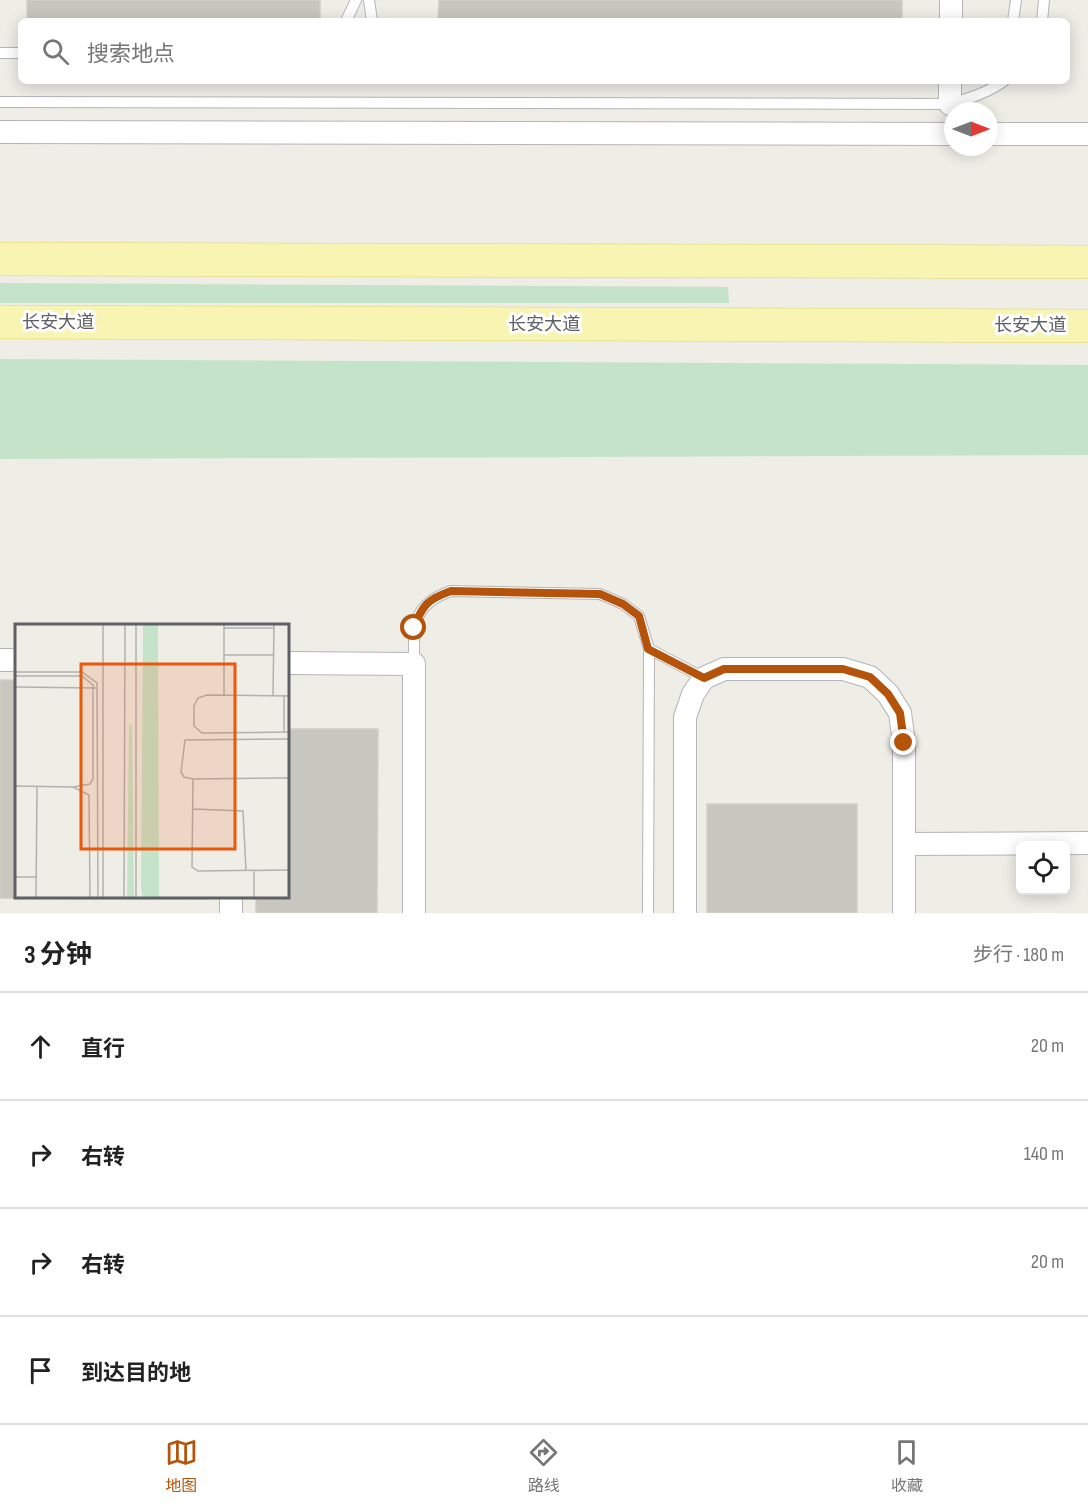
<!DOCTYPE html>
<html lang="zh">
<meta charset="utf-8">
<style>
body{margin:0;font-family:"Sofia Sans Condensed","Noto Sans SC",sans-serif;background:#f2f2f2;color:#222}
.controls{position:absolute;right:18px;bottom:18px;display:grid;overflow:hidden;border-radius:9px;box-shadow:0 3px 15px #0003}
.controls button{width:54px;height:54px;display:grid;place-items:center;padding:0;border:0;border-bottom:2px solid #e0e0e0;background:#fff;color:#222;font:30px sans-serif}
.compass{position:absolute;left:944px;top:102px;width:54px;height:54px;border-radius:50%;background:#fff;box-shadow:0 3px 15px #0003;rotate:90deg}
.stop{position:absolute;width:18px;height:18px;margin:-14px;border:4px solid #b45309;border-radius:50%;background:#fff}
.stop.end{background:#b45309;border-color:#fff;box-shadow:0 2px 6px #0008}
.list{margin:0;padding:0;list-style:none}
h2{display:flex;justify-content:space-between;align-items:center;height:78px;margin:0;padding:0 24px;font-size:26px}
h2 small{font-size:20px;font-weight:400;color:#767676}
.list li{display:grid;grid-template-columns:39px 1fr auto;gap:18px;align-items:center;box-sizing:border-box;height:108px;padding:0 24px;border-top:2px solid #e0e0e0}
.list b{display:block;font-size:22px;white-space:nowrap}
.list em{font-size:20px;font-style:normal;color:#767676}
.icon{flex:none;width:33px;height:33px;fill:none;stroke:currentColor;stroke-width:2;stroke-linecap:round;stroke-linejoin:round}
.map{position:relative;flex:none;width:1088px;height:913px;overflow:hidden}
.search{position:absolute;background:#fff;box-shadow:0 3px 15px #0003;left:18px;right:18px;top:18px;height:66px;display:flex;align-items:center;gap:15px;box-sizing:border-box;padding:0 21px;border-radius:9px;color:#767676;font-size:22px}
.sheet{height:510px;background:#fff}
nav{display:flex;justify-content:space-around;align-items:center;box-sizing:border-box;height:84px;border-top:2px solid #e0e0e0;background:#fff;font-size:16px;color:#767676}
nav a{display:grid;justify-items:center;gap:3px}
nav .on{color:#b45309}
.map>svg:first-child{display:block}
</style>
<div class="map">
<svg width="1088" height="913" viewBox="0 0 1088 913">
<rect width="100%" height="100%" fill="#eeede6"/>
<g fill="#c5e3c8">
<polygon points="0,283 728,287 729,303 0,303"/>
<polygon points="0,359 1088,365 1088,455 0,459"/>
</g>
<g fill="#c7c7c0" stroke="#d2d0c5" stroke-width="1.5">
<rect x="27" y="0" width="293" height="21"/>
<polygon points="439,0 902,0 902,21 438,21"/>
<polygon points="0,680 16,680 16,896 206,896 206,899 0,898"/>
<polygon points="288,729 378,729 377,913 256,913 256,896 288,896"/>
<rect x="707" y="804" width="150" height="109"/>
</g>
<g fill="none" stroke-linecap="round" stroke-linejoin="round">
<defs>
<g id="lane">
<polyline points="369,0 372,21"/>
<polyline points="346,21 356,0"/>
<polyline points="1013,21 1016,0"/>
<polyline points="1042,21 1044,0"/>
<polyline points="0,53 21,53"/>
<path d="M 0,102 L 950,104 C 970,98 987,93 1004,81"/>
<polyline points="649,649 704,678"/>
<path d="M 414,664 C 414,626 411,605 451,591 L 600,594 L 623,604 L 639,616 L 649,649 L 648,913"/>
</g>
<g id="street">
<polyline points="951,21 951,0"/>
<polyline points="950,81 950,104"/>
<polyline points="0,132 953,134"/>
<polyline points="989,134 1088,134"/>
<polyline points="0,660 16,660"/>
<polyline points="288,663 414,664 414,913"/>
<polyline points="904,844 1088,843"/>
<polyline points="231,913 231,896"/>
<polyline points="685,913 685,717 693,694 704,678 724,669 843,669 870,677 888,694 900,713 904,743 904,913"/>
</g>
<g id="primary">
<polyline points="0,259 1088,262"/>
<polyline points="0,322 1088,326"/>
</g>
</defs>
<use href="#lane" stroke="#b3b5b9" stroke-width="12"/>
<use href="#street" stroke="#b3b5b9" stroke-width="24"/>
<use href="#primary" stroke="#e4d169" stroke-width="34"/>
<use href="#lane" stroke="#fff" stroke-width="10"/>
<use href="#street" stroke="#fff" stroke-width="22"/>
<use href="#primary" stroke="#f7f5b1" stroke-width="33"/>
</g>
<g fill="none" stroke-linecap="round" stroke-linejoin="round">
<path stroke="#b45309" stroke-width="8" d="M 414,628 C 422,605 428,599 451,591 L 600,594 L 623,604 L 639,616 L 648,649 L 704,678 L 724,669 L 843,669 L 870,677 L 888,694 L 900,713 L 904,743"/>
</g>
<g text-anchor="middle" stroke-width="6" stroke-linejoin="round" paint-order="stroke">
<g font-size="18" fill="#5d6065" stroke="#fff">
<text x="58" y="328">长安大道</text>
<text x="544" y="330">长安大道</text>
<text x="1030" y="331">长安大道</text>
</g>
</g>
<g transform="translate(15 624)">
<rect width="274" height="274" fill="#eeede6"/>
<path d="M 128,1 L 143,1 L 144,274 L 128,274 L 126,264 ZM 114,101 L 117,101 L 119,274 L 112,274 Z" fill="#c5e3c8"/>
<path fill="none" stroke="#b0b1ae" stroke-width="1.5" d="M 121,1 L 121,274M 209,1 L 209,71M 209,4 L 259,4M 209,31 L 258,31M 0,48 L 67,48 L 82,59 L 83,274M 0,52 L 67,52 L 78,61 L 78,155 L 75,160 L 58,163 L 74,171 L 75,274M 0,63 L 81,64M 258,71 L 259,1M 269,71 L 269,108M 275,72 L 192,71 L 183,74 L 179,82 L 179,102 L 187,109 L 275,108M 275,154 L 178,155 L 177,243 L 183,247 L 275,246M 178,155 L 169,153 L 166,148 L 170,116 L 275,115M 0,162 L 58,163M 178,185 L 228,187 L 231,247M 239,247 L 239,274M 0,253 L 22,253M 21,274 L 22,163M 88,274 L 88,1M 109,274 L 110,1"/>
<path fill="#e8590c" fill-opacity="0.15" stroke="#e8590c" stroke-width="3" d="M 66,40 L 220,40 L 220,225 L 66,225 Z"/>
<rect width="274" height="274" fill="none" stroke="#5d6065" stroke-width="3"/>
</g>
</svg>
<div class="controls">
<button><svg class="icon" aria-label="locate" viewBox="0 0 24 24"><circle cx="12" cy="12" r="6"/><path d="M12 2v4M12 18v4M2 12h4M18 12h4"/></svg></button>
</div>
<svg class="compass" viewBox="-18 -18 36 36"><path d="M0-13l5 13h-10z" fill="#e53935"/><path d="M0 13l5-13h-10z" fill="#767676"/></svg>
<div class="stop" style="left:414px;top:628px"></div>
<div class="stop end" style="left:904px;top:743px"></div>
<div class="search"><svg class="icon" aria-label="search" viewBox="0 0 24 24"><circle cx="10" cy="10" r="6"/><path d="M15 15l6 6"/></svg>搜索地点</div>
</div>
<section class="sheet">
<h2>3 分钟<small>步行 · 180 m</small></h2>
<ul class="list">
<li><svg class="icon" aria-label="ahead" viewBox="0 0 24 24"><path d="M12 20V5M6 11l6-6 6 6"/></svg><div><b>直行</b></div><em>20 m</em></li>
<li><svg class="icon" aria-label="right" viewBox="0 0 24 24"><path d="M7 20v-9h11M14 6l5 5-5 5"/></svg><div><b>右转</b></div><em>140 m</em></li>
<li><svg class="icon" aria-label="right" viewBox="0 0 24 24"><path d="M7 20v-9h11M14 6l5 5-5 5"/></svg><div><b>右转</b></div><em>20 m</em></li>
<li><svg class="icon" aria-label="arrive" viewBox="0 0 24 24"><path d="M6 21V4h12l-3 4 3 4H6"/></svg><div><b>到达目的地</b></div></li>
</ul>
</section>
<nav>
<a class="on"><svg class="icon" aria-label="map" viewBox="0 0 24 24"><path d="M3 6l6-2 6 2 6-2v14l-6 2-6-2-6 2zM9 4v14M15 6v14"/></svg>地图</a>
<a><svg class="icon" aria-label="directions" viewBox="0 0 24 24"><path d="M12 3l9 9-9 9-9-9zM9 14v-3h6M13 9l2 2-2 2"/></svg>路线</a>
<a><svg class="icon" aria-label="saved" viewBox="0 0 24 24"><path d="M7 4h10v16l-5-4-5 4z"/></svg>收藏</a>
</nav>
